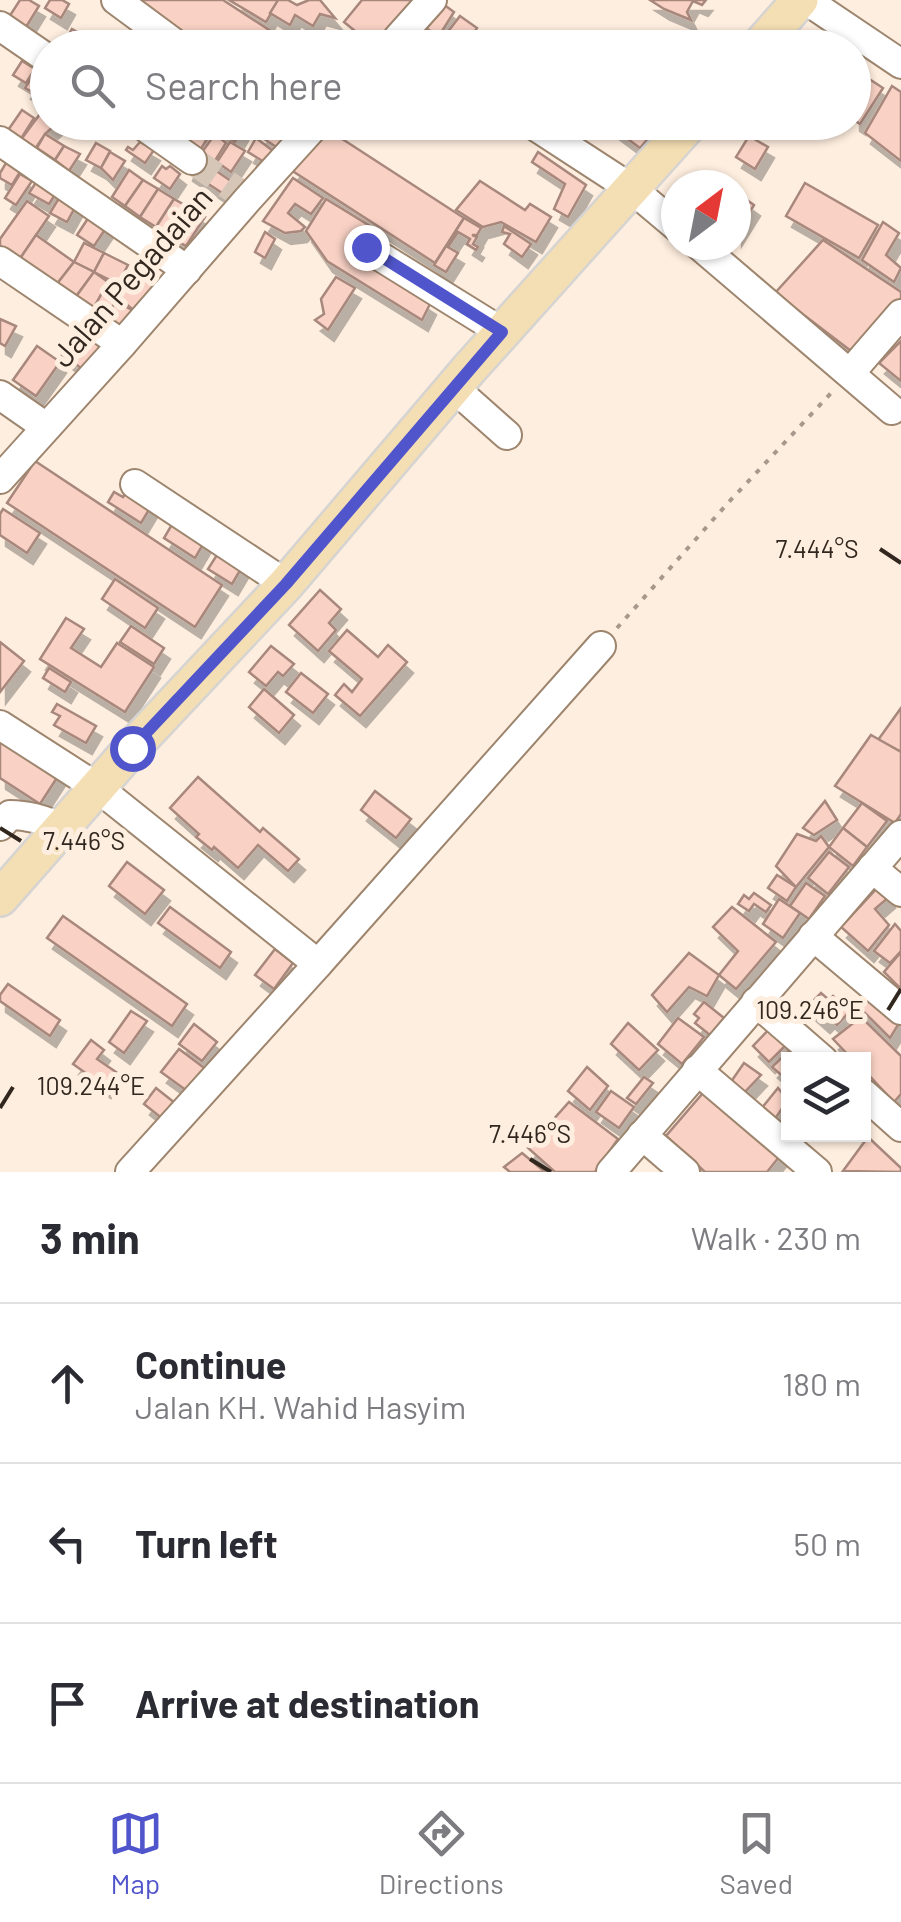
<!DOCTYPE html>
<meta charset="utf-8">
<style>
body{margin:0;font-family:Barlow,sans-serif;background:#f2f2f3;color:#2b2b33}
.controls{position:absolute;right:30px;bottom:30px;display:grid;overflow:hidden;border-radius:0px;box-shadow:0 2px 8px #0004}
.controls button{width:90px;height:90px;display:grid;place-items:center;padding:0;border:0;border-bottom:2px solid #e1e1e2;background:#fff;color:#2b2b33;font:50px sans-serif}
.compass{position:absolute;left:661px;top:170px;width:90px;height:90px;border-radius:50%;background:#fff;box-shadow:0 2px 8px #0004;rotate:32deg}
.stop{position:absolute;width:30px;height:30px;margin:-22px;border:8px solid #5055cb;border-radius:50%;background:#fff}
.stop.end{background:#5055cb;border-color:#fff;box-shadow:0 2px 10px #0008}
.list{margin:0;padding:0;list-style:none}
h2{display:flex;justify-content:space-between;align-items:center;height:130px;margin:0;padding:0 40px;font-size:42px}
h2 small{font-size:32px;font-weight:400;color:#7c7c81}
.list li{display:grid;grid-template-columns:65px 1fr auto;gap:30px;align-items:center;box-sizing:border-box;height:160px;padding:0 40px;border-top:2px solid #e1e1e2}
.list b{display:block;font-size:38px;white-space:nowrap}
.list p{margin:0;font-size:32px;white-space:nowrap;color:#7c7c81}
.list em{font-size:32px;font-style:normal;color:#7c7c81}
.icon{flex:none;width:55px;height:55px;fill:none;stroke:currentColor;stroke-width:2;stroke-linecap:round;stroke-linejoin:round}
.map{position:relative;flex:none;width:901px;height:1172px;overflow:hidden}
.search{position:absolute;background:#fff;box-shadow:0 2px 8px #0004;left:30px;right:30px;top:30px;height:110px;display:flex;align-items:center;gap:25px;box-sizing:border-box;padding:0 35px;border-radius:55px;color:#7c7c81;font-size:38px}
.sheet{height:610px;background:#fff}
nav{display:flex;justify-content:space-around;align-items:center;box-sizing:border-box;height:140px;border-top:2px solid #e1e1e2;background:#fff;font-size:28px;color:#7c7c81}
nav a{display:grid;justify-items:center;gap:5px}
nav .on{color:#5055cb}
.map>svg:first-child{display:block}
</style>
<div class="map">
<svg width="901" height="1172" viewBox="0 0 901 1172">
<defs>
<filter id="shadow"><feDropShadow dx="6" dy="11" stdDeviation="0" flood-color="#0004"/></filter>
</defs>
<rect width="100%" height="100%" fill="#feeedf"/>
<g fill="#f9d2c5" stroke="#a8877c" stroke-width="2.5" filter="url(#shadow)">
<polygon points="20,0 29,0 39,6 26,27 9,17"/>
<polygon points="50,0 62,0 69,4 61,18 45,8"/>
<polygon points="123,0 223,0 297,48 197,48"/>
<polygon points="229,0 279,0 266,22"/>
<polygon points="278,0 288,0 297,5 309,0 320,0 335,18 320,14 313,26 295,15 290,25 270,13"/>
<polygon points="362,0 422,0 380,48 377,48 376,37 353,40 350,37 355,31 344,22"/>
<polygon points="650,0 706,0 702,5 693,1 687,12 691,20 664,9"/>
<polygon points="443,4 454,12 439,36 424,27"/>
<polygon points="460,16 477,28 464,48 458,48 443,38"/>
<polygon points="72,29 87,37 81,48 61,48"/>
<polygon points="485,32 506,45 505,48 476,48"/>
<polygon points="22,61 35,69 26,83 13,75"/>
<polygon points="854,69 883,88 860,124 854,120"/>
<polygon points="32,77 48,87 47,100 25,88"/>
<polygon points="892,86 901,92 901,161 865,133"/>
<polygon points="22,110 34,118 17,145 4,136"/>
<polygon points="40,114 48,122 55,125 45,134 31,155 17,145"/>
<polygon points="199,122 212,131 197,155 184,144"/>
<polygon points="223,122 233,122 242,130 235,142 219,131"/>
<polygon points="605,122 631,122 651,135 640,148"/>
<polygon points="272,124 293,137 284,152 258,135"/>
<polygon points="330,131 464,218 435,263 291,170"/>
<polygon points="45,134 64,146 55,160 37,148"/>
<polygon points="215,134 226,143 213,164 200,155"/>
<polygon points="749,136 768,147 755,169 736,157"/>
<polygon points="256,138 281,157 264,162 248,152"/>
<polygon points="140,142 154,150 145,163 126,150 128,147 133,150"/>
<polygon points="230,142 245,151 231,172 217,162"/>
<polygon points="96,143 110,151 101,168 86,160"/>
<polygon points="64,146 80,154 69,171 55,160"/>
<polygon points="110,152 125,161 113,180 101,168"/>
<polygon points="538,152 586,185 568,217 554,209 565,184 532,162"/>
<polygon points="193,155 247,192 239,204 187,170"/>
<polygon points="9,158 23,167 12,185 0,178 0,173"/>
<polygon points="162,166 166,169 170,166 180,174 170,189 154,178"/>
<polygon points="129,170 143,180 125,206 112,197"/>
<polygon points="20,174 32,181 16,205 5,198"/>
<polygon points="39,178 58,190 49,204 29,193"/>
<polygon points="293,178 323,198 311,214 295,204 288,213 305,227 301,231 285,233 263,221"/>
<polygon points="143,180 158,189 140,217 125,206"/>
<polygon points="480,181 525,210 530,204 551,217 536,242 501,222 483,227 456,210"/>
<polygon points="805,183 878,225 859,258 786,216"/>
<polygon points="158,189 174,199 156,227 140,217"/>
<polygon points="62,193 78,202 67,222 50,213"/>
<polygon points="737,193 754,205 736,234 736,195"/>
<polygon points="174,199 190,208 172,238 156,227"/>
<polygon points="326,199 370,226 356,249 401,285 430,304 422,320 327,261 306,231"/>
<polygon points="27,201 49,216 17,263 0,252 0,239"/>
<polygon points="190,208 205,217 186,246 172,238"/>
<polygon points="93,211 110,222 94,246 77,235"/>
<polygon points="464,218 481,228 477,235 472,235 477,237 473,244 478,247 476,250 467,244 470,239 458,232 448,247 458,253 446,272 434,265"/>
<polygon points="883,222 899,233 886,255 901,268 894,282 862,260"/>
<polygon points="504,226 531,244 522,257 504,244 510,234 502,232"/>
<polygon points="265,232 275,239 265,258 255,252"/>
<polygon points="36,235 74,262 53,289 17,263"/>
<polygon points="823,240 901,292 901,306 855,354 775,293"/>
<polygon points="84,243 104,253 94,272 74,262"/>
<polygon points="104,253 128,265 118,284 94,272"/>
<polygon points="74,262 94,272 72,302 53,289"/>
<polygon points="137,268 159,287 137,313 115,295"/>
<polygon points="94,272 108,282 91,313 72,302"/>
<polygon points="336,277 355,288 328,330 315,320 324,314 321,299"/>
<polygon points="108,282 120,289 116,301 104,320 91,313"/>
<polygon points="116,301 137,313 123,336 103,324"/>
<polygon points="0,319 16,326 5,346 0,343"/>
<polygon points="81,326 106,343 87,372 62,355"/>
<polygon points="901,341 901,381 879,363"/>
<polygon points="37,346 60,362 36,396 13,380"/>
<polygon points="35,461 222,585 195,627 7,503"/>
<polygon points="129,488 153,503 141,523 108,502 114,492 123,497"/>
<polygon points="3,509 40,533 27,553 0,535 0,514"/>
<polygon points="174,521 205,541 195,558 164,538"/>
<polygon points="222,547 245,562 232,584 208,569"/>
<polygon points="115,579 158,608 145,628 102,599"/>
<polygon points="320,590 341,609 329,623 336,630 318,651 289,625"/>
<polygon points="66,618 84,629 71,648 101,667 117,643 154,667 125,712 40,659"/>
<polygon points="131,626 164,648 154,664 120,642"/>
<polygon points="347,630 378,657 388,645 407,662 360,716 335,695 344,684 352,692 362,679 329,651"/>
<polygon points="0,642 24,661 0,692"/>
<polygon points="271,646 294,664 283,676 278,672 266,686 249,672"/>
<polygon points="49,668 71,682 65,692 43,678"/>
<polygon points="301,673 328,694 313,713 286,692"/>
<polygon points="264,689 294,715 279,733 249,707"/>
<polygon points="57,704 96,726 86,743 54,725 60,716 52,712"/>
<polygon points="901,708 901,752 878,740"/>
<polygon points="0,729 62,770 40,804 0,778"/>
<polygon points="871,735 901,752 901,814 895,823 835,786"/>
<polygon points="198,777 260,832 263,828 299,859 288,871 258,845 238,868 214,847 212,850 196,837 199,834 170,808"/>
<polygon points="375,791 411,819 396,838 361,810"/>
<polygon points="825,801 837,820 814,835 803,828"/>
<polygon points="862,803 887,821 867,847 843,828"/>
<polygon points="843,828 867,847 853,866 829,847"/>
<polygon points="797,834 816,841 821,836 829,847 796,887 776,866"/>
<polygon points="829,852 849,867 828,894 808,878"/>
<polygon points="127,862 164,890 145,914 109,886"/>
<polygon points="777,875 796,887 787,901 768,888"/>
<polygon points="806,883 825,896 809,919 790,906"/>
<polygon points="881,884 889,897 875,909 889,925 868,951 841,927"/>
<polygon points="754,893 771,905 766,912 754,904 749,911 738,904 744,895 749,899"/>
<polygon points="779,899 800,913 783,938 763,924"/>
<polygon points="170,907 231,952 220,968 158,923"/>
<polygon points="732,907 776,942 736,989 719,975 738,951 713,927"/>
<polygon points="63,916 187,1004 172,1026 47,938"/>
<polygon points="895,924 901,931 901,951 890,963 874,951"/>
<polygon points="275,949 293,963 274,989 255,975"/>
<polygon points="901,952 901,989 884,972"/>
<polygon points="689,953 719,975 707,996 689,987 667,1012 652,995"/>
<polygon points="8,984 60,1020 50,1036 0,1001 0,995"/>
<polygon points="821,993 829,1000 833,996 850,1011 837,1025 829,1017 824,1022 807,1007"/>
<polygon points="872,995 901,1020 890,1038 859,1007"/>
<polygon points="704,1002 724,1018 710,1035 695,1023 699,1018 694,1014"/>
<polygon points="131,1011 147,1021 124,1053 109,1042"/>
<polygon points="861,1017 901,1056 901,1094 894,1102 864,1070 864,1060 853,1060 833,1039"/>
<polygon points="678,1018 704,1037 682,1064 658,1044"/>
<polygon points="628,1023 658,1050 639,1070 611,1044"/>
<polygon points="775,1023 791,1040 769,1062 753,1046"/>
<polygon points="194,1024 217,1042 202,1061 179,1044"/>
<polygon points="91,1040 104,1050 97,1059 116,1072 105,1087 73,1064"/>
<polygon points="795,1045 814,1060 788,1060 788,1081 772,1067"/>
<polygon points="179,1049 211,1073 194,1096 161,1072"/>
<polygon points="744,1063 761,1075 741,1096 728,1086"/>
<polygon points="587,1067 608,1086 590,1110 568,1091"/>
<polygon points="644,1077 653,1083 636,1104 627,1098"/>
<polygon points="709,1086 783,1152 767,1172 705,1172 666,1136"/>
<polygon points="156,1088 180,1107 164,1120 144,1104"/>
<polygon points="778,1088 788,1100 772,1123 757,1114"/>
<polygon points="611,1091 634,1107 619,1128 596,1112"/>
<polygon points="569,1102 618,1139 595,1172 555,1172 528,1148"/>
<polygon points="868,1137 901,1168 901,1172 843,1171"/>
<polygon points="522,1153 545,1172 510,1172 504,1167"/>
</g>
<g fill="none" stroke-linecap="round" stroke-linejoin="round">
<polyline stroke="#d5c6b8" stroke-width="28" stroke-dasharray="28 14" stroke-linecap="butt" points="192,160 244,196"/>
<defs>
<g id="minor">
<polyline points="116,0 181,48"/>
<polyline points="806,0 901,64"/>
<polyline points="0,26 48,59"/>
<polyline points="398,38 432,0"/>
<polyline points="138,122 192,160"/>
<polyline points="529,122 632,189 676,226"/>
<polyline points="0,141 187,270"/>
<polyline points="699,245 892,410"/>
<polyline points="365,247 502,332"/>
<polyline points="0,261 122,344"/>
<polyline points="850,373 901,314"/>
<polyline points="454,388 507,435"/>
<polyline points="0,395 46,427"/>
<polyline points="0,479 122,344 248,199 318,122"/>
<polyline points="135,484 286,584"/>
<polyline points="0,725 98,788 318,964 601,646"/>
<path d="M 0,826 L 10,815 C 28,815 45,820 62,828"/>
<polyline points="872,868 901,892"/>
<polyline points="813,936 901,1010"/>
<polyline points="756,1002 823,1060"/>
<polyline points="697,1070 817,1172"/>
<polyline points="864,1094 901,1127"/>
<polyline points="642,1135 685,1172"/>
<polyline points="130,1172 318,964"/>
<polyline points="611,1172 901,835"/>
</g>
<g id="major">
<polyline points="758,48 800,0"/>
<polyline points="0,898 132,748 286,584 470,368 691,122"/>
</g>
</defs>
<use href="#minor" stroke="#9d856e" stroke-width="32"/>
<use href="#major" stroke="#d6d4d2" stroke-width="40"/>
<polyline stroke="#a6988c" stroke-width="4" stroke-dasharray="5 8" stroke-linecap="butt" points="617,628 727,504 833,391"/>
<use href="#minor" stroke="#fff" stroke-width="28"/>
<use href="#major" stroke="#f4deb3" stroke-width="35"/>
</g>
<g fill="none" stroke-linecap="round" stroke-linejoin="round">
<polyline stroke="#5055cb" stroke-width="12" points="132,748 286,584 502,332 366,247"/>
</g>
<path fill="none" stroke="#31271e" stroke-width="4" d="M 880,549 L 901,563M 0,828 L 21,841M 888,1010 L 901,989M 0,1108 L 13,1087M 530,1159 L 551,1172"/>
<g text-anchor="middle" stroke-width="10" stroke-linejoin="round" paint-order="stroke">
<g font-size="32" fill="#31271e" stroke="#feeedf">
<text transform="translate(132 277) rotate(-49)" y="11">Jalan Pegadaian</text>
</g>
</g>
<g font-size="25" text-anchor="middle" fill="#31271e" stroke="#feeedf" stroke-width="10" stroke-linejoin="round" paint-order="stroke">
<text x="817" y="558">7.444°S</text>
<text x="84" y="850">7.446°S</text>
<text x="810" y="1019">109.246°E</text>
<text x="91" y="1095">109.244°E</text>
<text x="530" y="1143">7.446°S</text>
</g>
</svg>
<div class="controls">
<button><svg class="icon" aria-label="layers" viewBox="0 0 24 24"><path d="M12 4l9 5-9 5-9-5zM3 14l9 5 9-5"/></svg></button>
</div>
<svg class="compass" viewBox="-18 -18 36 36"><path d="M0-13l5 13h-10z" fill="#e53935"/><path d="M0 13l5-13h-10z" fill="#7c7c81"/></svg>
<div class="stop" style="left:132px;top:748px"></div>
<div class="stop end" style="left:366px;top:247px"></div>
<div class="search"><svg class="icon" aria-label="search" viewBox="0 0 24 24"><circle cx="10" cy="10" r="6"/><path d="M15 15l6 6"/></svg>Search here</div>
</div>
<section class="sheet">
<h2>3 min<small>Walk · 230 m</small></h2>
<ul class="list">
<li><svg class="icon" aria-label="ahead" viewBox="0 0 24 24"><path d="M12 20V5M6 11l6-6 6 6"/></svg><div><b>Continue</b><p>Jalan KH. Wahid Hasyim</p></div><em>180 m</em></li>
<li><svg class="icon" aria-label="left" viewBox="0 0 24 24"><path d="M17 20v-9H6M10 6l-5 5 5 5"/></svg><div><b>Turn left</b></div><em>50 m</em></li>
<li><svg class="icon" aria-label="arrive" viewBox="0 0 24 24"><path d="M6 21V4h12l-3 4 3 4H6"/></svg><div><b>Arrive at destination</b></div></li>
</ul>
</section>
<nav>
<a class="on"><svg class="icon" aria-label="map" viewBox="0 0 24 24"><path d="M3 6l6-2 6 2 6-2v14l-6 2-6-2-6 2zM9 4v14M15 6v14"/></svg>Map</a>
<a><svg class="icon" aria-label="directions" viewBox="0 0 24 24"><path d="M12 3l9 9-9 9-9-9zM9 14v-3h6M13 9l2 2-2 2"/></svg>Directions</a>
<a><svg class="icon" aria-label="saved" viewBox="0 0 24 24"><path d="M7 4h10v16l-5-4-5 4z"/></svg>Saved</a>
</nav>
